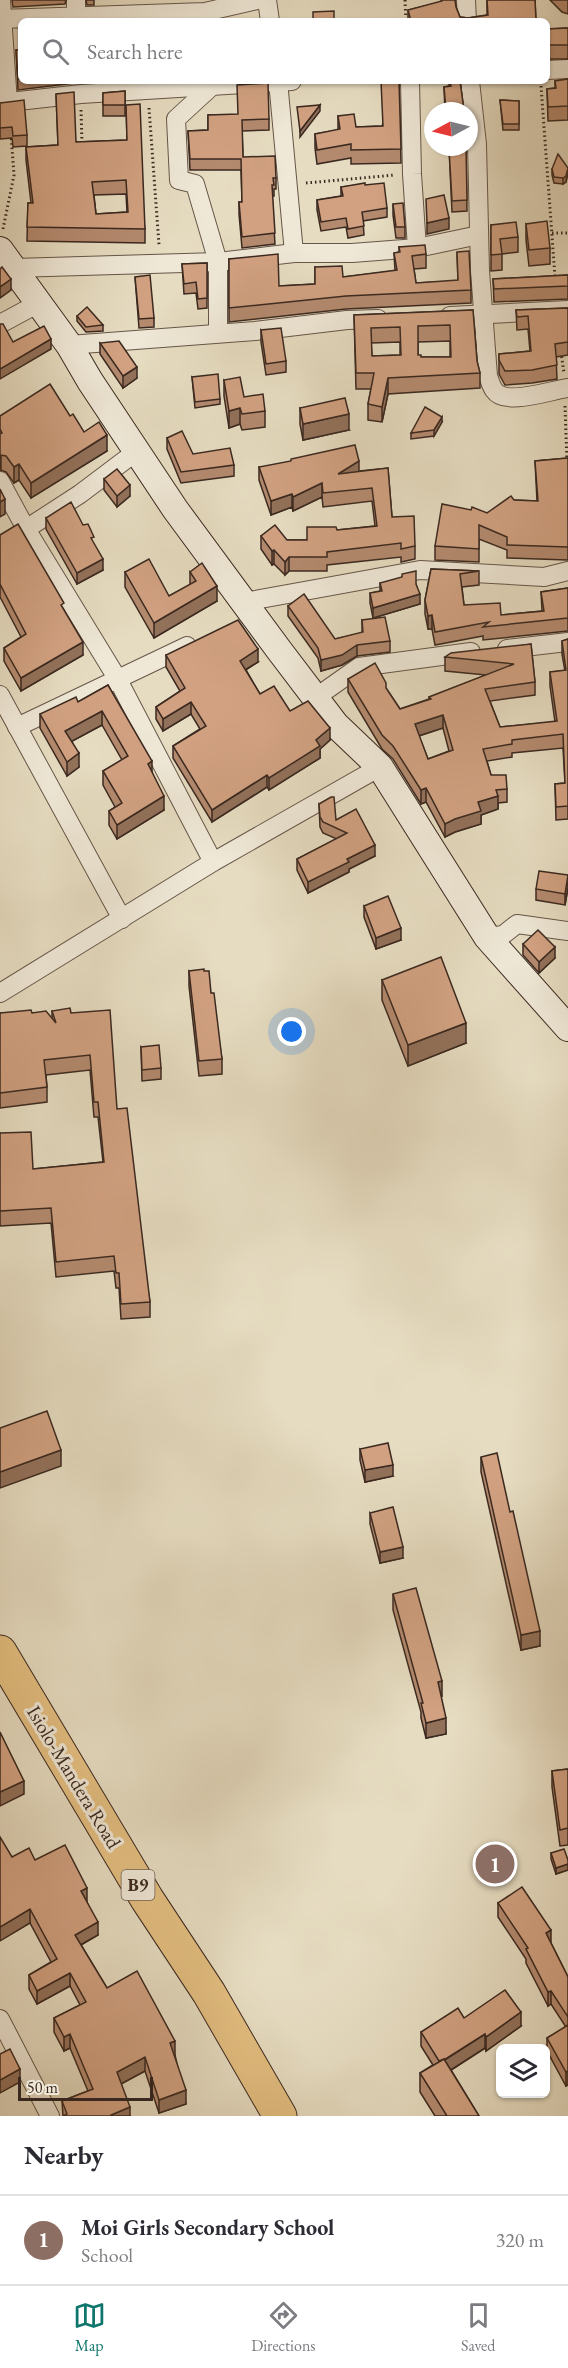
<!DOCTYPE html>
<style>
body{margin:0;font-family:"EB Garamond",serif;background:#f2f2f3;color:#2b2b33}
.controls{position:absolute;right:18px;bottom:18px;display:grid;overflow:hidden;border-radius:9px;box-shadow:0 2px 4px #0004}
.controls button{width:54px;height:54px;display:grid;place-items:center;padding:0;border:0;border-bottom:2px solid #e1e1e2;background:#fff;color:#2b2b33;font:30px sans-serif}
.compass{position:absolute;left:424px;top:102px;width:54px;height:54px;border-radius:50%;background:#fff;box-shadow:0 2px 4px #0004;rotate:263deg}
.scale{position:absolute;left:18px;bottom:15px;width:135px;box-sizing:border-box;padding-left:6px;border:3px solid #3b2920;border-top:0;font-size:16px;line-height:21px;white-space:nowrap;color:#3b2920;-webkit-text-stroke:4px #efe8d7;paint-order:stroke}
.you{position:absolute;left:292px;top:1032px;width:21px;height:21px;margin:-15px;border:4px solid #fff;border-radius:50%;background:#1a73e8;box-shadow:0 0 0 9px #1a73e833}
.badge{display:grid;place-items:center;width:39px;height:39px;border-radius:50%;background:#0f766e;color:#fff;font-size:20px;font-weight:700}
.pin{position:absolute;translate:-50% -50%;border:3px solid #fff;box-shadow:0 2px 6px #0006}
.list{margin:0;padding:0;list-style:none}
h2{display:flex;justify-content:space-between;align-items:center;height:78px;margin:0;padding:0 24px;font-size:26px}
h2 small{font-size:20px;font-weight:400;color:#7c7c81}
.list li{display:grid;grid-template-columns:39px 1fr auto;gap:18px;align-items:center;box-sizing:border-box;height:90px;padding:0 24px;border-top:2px solid #e1e1e2}
.list b{display:block;font-size:22px;white-space:nowrap}
.list p{margin:0;font-size:20px;white-space:nowrap;color:#7c7c81}
.list em{font-size:20px;font-style:normal;color:#7c7c81}
.icon{flex:none;width:33px;height:33px;fill:none;stroke:currentColor;stroke-width:2;stroke-linecap:round;stroke-linejoin:round}
.map{position:relative;flex:none;width:568px;height:2116px;overflow:hidden}
.search{position:absolute;background:#fff;box-shadow:0 2px 4px #0004;left:18px;right:18px;top:18px;height:66px;display:flex;align-items:center;gap:15px;box-sizing:border-box;padding:0 21px;border-radius:9px;color:#7c7c81;font-size:22px}
.sheet{height:168px;background:#fff}
nav{display:flex;justify-content:space-around;align-items:center;box-sizing:border-box;height:84px;border-top:2px solid #e1e1e2;background:#fff;font-size:16px;color:#7c7c81}
nav a{display:grid;justify-items:center;gap:3px}
nav .on{color:#0f766e}
.map>svg:first-child{display:block}
</style>
<div class="map">
<svg width="568" height="2116" viewBox="0 0 568 2116">
<rect width="100%" height="100%" fill="#e6dcc1"/>
<filter id="stains"><feTurbulence type="fractalNoise" baseFrequency=".00333" numOctaves="4"/><feColorMatrix values="0 0 0 0 .2 0 0 0 0 .09 0 0 0 0 .02 0 0 0 .5 -.17"/></filter>
<radialGradient id="worn" r=".72"><stop offset=".6" stop-color="#630" stop-opacity="0"/><stop offset="1" stop-color="#630" stop-opacity=".3"/></radialGradient>
<g fill="none" stroke-linecap="round" stroke-linejoin="round">
<defs>
<g id="street">
<polyline points="1,0 8,103"/>
<polyline points="76,0 76,21"/>
<polyline points="267,0 270,21"/>
<polyline points="466,0 467,21"/>
<polyline points="0,19 205,12 257,0"/>
<polyline points="547,70 568,69"/>
<polyline points="278,81 294,253"/>
<polyline points="410,81 412,174 417,248"/>
<path d="M 470,81 L 477,144 L 480,271 L 488,376 C 490,381 491,386 494,390 C 505,407 551,390 568,388"/>
<polyline points="213,85 176,119 179,180 195,184 218,262 218,333"/>
<polyline points="0,103 81,94 292,81"/>
<polyline points="14,268 218,262 294,253 352,253 417,248 479,235"/>
<polyline points="450,316 568,310"/>
<polyline points="0,324 39,303"/>
<polyline points="69,345 255,331 347,320 378,319"/>
<polyline points="0,481 26,529 117,678 213,862"/>
<polyline points="26,529 80,494 137,451"/>
<polyline points="244,602 420,570 544,577 568,571"/>
<polyline points="507,649 568,642"/>
<polyline points="0,695 122,919"/>
<polyline points="315,698 359,667 471,652"/>
<polyline points="17,727 187,646"/>
<polyline points="487,937 503,935 517,924 568,931"/>
<polyline points="0,993 213,862 380,767"/>
<polyline points="0,2019 50,2116"/>
</g>
<polyline id="secondary" points="0,250 69,345 90,381 175,509 279,650 336,725 380,767 487,937 568,1028"/>
<polyline id="highway" points="0,1652 147,1899 209,1993 280,2116"/>
</defs>
<use href="#street" stroke="#665648" stroke-width="20"/>
<use href="#secondary" stroke="#3b2920" stroke-width="28"/>
<use href="#highway" stroke="#3b2920" stroke-width="35"/>
<g stroke="#3b2920" stroke-width="3" stroke-dasharray="1.5 3" stroke-linecap="butt">
<polyline points="405,0 406,21"/>
<polyline points="541,86 555,277"/>
<polyline points="149,108 159,245"/>
<polyline points="81,110 82,143"/>
<polyline points="306,183 395,175"/>
<polyline points="3,229 14,175 11,135"/>
<polyline points="552,233 568,233"/>
<polyline points="561,352 564,373"/>
<polyline points="565,406 567,462"/>
</g>
<use href="#street" stroke="#efe8d7" stroke-width="18"/>
<use href="#secondary" stroke="#efe8d7" stroke-width="26"/>
<use href="#highway" stroke="#e3be80" stroke-width="33"/>
</g>
<g fill="#b48a6f" stroke="#3b2920" stroke-width="1.5" fill-rule="evenodd">
<polygon points="12,0 66,0 65,4 13,7"/>
<polygon points="86,0 94,0 94,5 87,5"/>
<polygon points="441,0 455,0 456,7 460,17 468,18 487,15 487,0 535,0 536,21 408,21 408,10 441,2"/>
<polygon points="550,0 568,0 568,14 562,12"/>
<polygon points="568,28 568,59 547,59 547,29"/>
<polygon points="16,50 21,50 21,81 74,81 74,83 18,90"/>
<polygon points="568,79 568,120 548,121 547,89 555,88 555,81"/>
<polygon points="86,81 109,81 86,82"/>
<polygon points="399,81 401,163 351,164 351,158 317,164 315,148 315,134 338,130 338,116 356,127 382,126"/>
<polygon points="449,81 460,81 464,111 445,111 444,87 449,86"/>
<polygon points="125,91 125,116 103,116 103,93"/>
<path d="M 56,94 L 76,142 L 127,140 L 126,105 L 145,229 L 145,243 L 27,241 L 28,203 L 31,203 L 26,160 L 26,147 L 58,145 ZM 126,194 L 127,212 L 96,214 L 94,195 Z"/>
<polygon points="500,100 519,101 519,130 503,130"/>
<polygon points="0,103 27,135 27,146 13,147 12,138 0,139"/>
<polygon points="208,115 269,119 269,130 242,131 243,157 276,178 276,189 274,189 274,196 272,196 275,244 242,248 239,214 239,202 242,202 241,170 190,170 188,131 208,130"/>
<polygon points="466,147 467,211 452,212 449,148"/>
<polygon points="552,169 568,174 566,182 563,184 554,183 552,175"/>
<polygon points="365,185 387,208 387,217 363,221 364,235 348,238 346,227 321,231 317,210 317,200 341,196 341,187"/>
<polygon points="393,204 405,227 405,238 396,238 393,215"/>
<polygon points="526,224 550,248 550,264 529,266 526,240"/>
<polygon points="491,225 518,237 518,252 502,254 502,270 491,271"/>
<polygon points="399,247 426,254 426,268 414,269 416,283 458,281 457,252 471,290 471,303 346,309 229,322 229,259 279,286 315,284 315,267 343,277 395,271 394,253 399,252"/>
<polygon points="207,263 207,308 198,309 196,293 184,294 182,264"/>
<polygon points="568,275 568,299 494,302 493,279"/>
<polygon points="135,277 154,318 154,327 139,328"/>
<polygon points="568,308 568,355 556,357 557,379 532,383 505,385 499,374 499,354 530,351 528,329 517,330 516,310"/>
<path d="M 473,310 L 477,361 L 480,373 L 480,388 L 388,394 L 382,422 L 368,420 L 368,404 L 371,389 L 356,389 L 354,315 ZM 450,341 L 450,357 L 421,357 L 418,355 L 418,342 ZM 400,342 L 400,355 L 372,356 L 371,343 Z"/>
<polygon points="77,316 103,325 103,331 86,332 77,321"/>
<polygon points="261,330 286,361 286,372 266,375 261,342"/>
<polygon points="100,343 137,378 123,388 100,354"/>
<polygon points="192,377 220,399 220,404 195,408"/>
<polygon points="224,380 244,397 265,411 265,427 242,430 240,424 229,428 224,396"/>
<polygon points="300,408 349,430 303,440 300,424"/>
<polygon points="0,416 70,416 84,432 107,451 31,498 19,480 14,483 6,472 0,470"/>
<polygon points="442,422 434,436 411,439 411,433"/>
<polygon points="167,438 193,454 234,465 234,476 181,483 167,449"/>
<polygon points="568,458 568,560 507,558 507,550 479,539 479,562 435,560 435,546 487,513 514,500 537,501 535,461"/>
<polygon points="259,467 359,471 388,468 392,517 415,546 415,559 401,562 401,557 327,565 327,571 289,571 285,575 274,564 272,565 261,549 261,536 287,540 307,540 337,530 375,526 372,501 323,507 322,497 293,511 292,507 271,515 259,480"/>
<polygon points="104,479 130,496 117,507 104,490"/>
<polygon points="46,518 103,570 77,584 46,529"/>
<polygon points="0,535 64,610 83,655 21,691 4,661 4,648 21,637 0,597"/>
<polygon points="431,569 479,571 479,585 462,587 464,605 501,615 542,611 541,592 568,588 568,631 483,640 483,636 435,645 432,629 428,629 425,614 425,600"/>
<polygon points="125,572 169,596 190,585 190,572 217,601 154,638 125,587"/>
<polygon points="380,583 416,584 420,604 373,618 370,603 370,593 380,591"/>
<polygon points="288,606 335,639 362,633 362,620 390,641 390,652 357,656 342,665 321,671 318,658 288,616"/>
<path d="M 568,639 L 568,819 L 556,820 L 555,784 L 565,783 L 563,748 L 512,753 L 512,757 L 487,761 L 491,775 L 507,789 L 507,802 L 498,803 L 498,809 L 481,815 L 481,824 L 455,832 L 445,837 L 426,802 L 421,804 L 393,759 L 382,749 L 348,692 L 348,679 L 386,688 L 400,709 L 429,699 L 429,697 L 486,675 L 445,671 L 445,657 L 531,644 L 535,682 L 535,695 L 490,701 L 500,727 L 555,722 L 550,686 L 550,672 L 565,671 L 562,654 L 562,641 ZM 443,728 L 449,751 L 428,759 L 419,736 Z"/>
<polygon points="166,655 258,662 246,670 260,694 290,711 330,740 320,749 320,758 269,790 267,787 212,822 173,758 173,746 200,729 191,714 163,731 156,719 156,707 180,691 166,667"/>
<polygon points="108,685 152,772 164,810 117,839 109,825 109,811 115,807 103,785 103,771 122,760 102,725 72,741 79,767 67,776 40,728 40,714 78,702"/>
<polygon points="319,804 375,856 349,869 349,872 308,893 297,870 297,859 337,839 323,833 320,827"/>
<polygon points="568,875 568,888 565,905 536,900 536,889"/>
<polygon points="364,906 401,940 376,949 364,917"/>
<polygon points="523,944 555,958 539,973 523,955"/>
<polygon points="189,971 211,993 222,1059 222,1074 199,1076 189,986"/>
<polygon points="382,980 466,1043 408,1066 382,1000"/>
<polygon points="52,1011 71,1013 117,1109 150,1302 150,1317 121,1319 119,1288 116,1288 114,1271 56,1277 51,1223 0,1226 0,1133 33,1169 103,1162 98,1117 94,1117 90,1070 46,1075 47,1087 47,1102 0,1108 0,1013 32,1013 52,1019"/>
<polygon points="141,1047 161,1068 161,1079 142,1081"/>
<polygon points="360,1449 393,1476 365,1482 360,1460"/>
<polygon points="481,1457 540,1646 521,1650 481,1472"/>
<polygon points="370,1513 403,1558 380,1563 370,1524"/>
<polygon points="393,1594 442,1696 441,1696 446,1734 426,1738 421,1718 421,1712 393,1610"/>
<polygon points="568,1769 568,1845 560,1846 552,1787 552,1771"/>
<polygon points="551,1853 568,1860 568,1870 556,1874 551,1859"/>
<polygon points="12,1857 35,1860 87,1902 98,1935 81,1945 107,1988 175,2055 186,2104 159,2113 145,2071 121,2084 130,2116 63,2116 62,2101 88,2091 70,2048 64,2051 54,2032 54,2018 80,2005 70,1986 37,2004 29,1989 29,1975 51,1962 30,1923"/>
<polygon points="498,1903 551,1943 568,1977 568,2085 566,2086 547,2051 547,2038 566,2027 551,2004 548,2006 526,1963 526,1959 498,1917"/>
<polygon points="464,2018 521,2026 486,2051 485,2048 451,2070 479,2116 435,2116 420,2092 420,2073 433,2065 421,2046 421,2032"/>
</g>
<g fill="#92715a" stroke="#3b2920" stroke-width="1.5">
<polygon points="320,105 320,111 300,137 300,131"/>
<polygon points="568,168 566,182 563,184 563,178"/>
<polygon points="449,218 449,229 427,234 427,223"/>
<polygon points="11,279 11,290 0,298 0,287"/>
<polygon points="51,339 51,349 0,379 0,369"/>
<polygon points="137,367 137,378 123,388 123,376"/>
<polygon points="388,378 388,394 382,422 382,407"/>
<polygon points="240,408 240,424 229,428 229,411"/>
<polygon points="349,414 349,430 303,440 303,424"/>
<polygon points="442,417 442,422 434,436 434,430"/>
<polygon points="107,435 107,451 31,498 31,483"/>
<polygon points="1,454 1,470 0,470 0,455"/>
<polygon points="359,461 359,475 338,474"/>
<polygon points="19,464 19,480 14,483 14,467"/>
<polygon points="322,483 322,497 293,511 293,497"/>
<polygon points="130,485 130,496 117,507 117,496"/>
<polygon points="292,494 292,507 271,515 271,501"/>
<polygon points="5,499 5,514 0,517 0,502"/>
<polygon points="274,550 274,564 272,565 272,551"/>
<polygon points="289,557 289,571 285,575 285,562"/>
<polygon points="103,559 103,570 77,584 77,573"/>
<polygon points="217,586 217,601 154,638 154,623"/>
<polygon points="420,594 420,604 373,618 373,608"/>
<polygon points="432,615 432,629 428,629 428,616"/>
<polygon points="83,642 83,655 21,691 21,678"/>
<polygon points="357,645 357,656 342,665 321,671 321,660"/>
<polygon points="258,649 258,662 240,673 240,661"/>
<polygon points="191,702 191,714 163,731 163,719"/>
<polygon points="102,711 102,725 65,745 65,731"/>
<polygon points="443,715 443,728 415,737 415,724"/>
<polygon points="330,728 330,740 320,749 320,758 269,790 269,778"/>
<polygon points="79,753 79,767 67,776 67,762"/>
<polygon points="152,761 152,775 148,764"/>
<polygon points="267,775 267,787 212,822 212,810"/>
<polygon points="426,788 426,802 421,804 421,790"/>
<polygon points="164,796 164,810 117,839 117,825"/>
<polygon points="498,796 498,809 481,815 481,824 455,832 445,837 445,824 478,802"/>
<polygon points="375,845 375,856 349,869 349,872 308,893 308,882 347,859"/>
<polygon points="568,877 568,888 565,905 565,894"/>
<polygon points="401,928 401,940 376,949 376,938"/>
<polygon points="555,947 555,958 539,973 539,962"/>
<polygon points="466,1023 466,1043 408,1066 408,1045"/>
<polygon points="61,1450 61,1466 0,1488 0,1472"/>
<polygon points="393,1465 393,1476 365,1482 365,1470"/>
<polygon points="403,1547 403,1558 380,1563 380,1552"/>
<polygon points="540,1631 540,1646 521,1650 521,1635"/>
<polygon points="442,1681 442,1696 438,1697 438,1682"/>
<polygon points="446,1718 446,1734 426,1738 426,1723"/>
<polygon points="24,1781 24,1794 0,1806 0,1792"/>
<polygon points="568,1864 568,1870 556,1874 556,1868"/>
<polygon points="87,1888 87,1902 81,1891"/>
<polygon points="30,1909 30,1923 0,1941 0,1927"/>
<polygon points="98,1922 98,1935 75,1948 75,1935"/>
<polygon points="551,1930 551,1944 546,1933"/>
<polygon points="70,1973 70,1986 37,2004 37,1991"/>
<polygon points="551,1991 551,2004 548,2006 548,1992"/>
<polygon points="521,2012 521,2026 486,2051 486,2037"/>
<polygon points="70,2034 70,2048 64,2051 64,2037"/>
<polygon points="485,2034 485,2048 440,2077 440,2063"/>
<polygon points="175,2041 175,2055 170,2057 170,2043"/>
<polygon points="145,2057 145,2071 117,2086 117,2072"/>
<polygon points="20,2069 20,2082 0,2093 0,2080"/>
<polygon points="568,2071 568,2085 566,2086 566,2072"/>
<polygon points="186,2090 186,2104 159,2113 159,2100"/>
<polygon points="130,2107 130,2116 111,2116 111,2115"/>
</g>
<g fill="#d1a181" stroke="#3b2920" stroke-width="1.5" fill-rule="evenodd">
<polygon points="442,0 455,0 456,7 460,17 468,18 488,15 487,0 535,0 536,21 411,21 408,10 442,1"/>
<polygon points="334,11 334,21 313,21 313,12"/>
<polygon points="568,28 568,45 547,45 547,29"/>
<polygon points="16,50 21,50 21,79 18,79"/>
<polygon points="568,79 568,106 548,107 547,89 556,88 555,81"/>
<polygon points="381,81 399,81 401,149 351,150 351,144 317,150 315,134 340,129 338,116 354,114 356,127 383,126"/>
<polygon points="450,81 460,81 464,110 453,111 453,110 446,110 444,87 451,86"/>
<polygon points="268,83 269,119 242,120 243,157 275,156 276,178 273,178 274,185 272,185 275,233 242,237 239,202 242,202 241,159 190,159 188,131 208,130 208,115 238,114 237,85"/>
<polygon points="125,91 125,105 103,105 103,93"/>
<path d="M 74,92 L 76,142 L 127,140 L 126,105 L 140,104 L 145,229 L 27,227 L 28,203 L 33,203 L 26,147 L 58,145 L 56,94 ZM 126,180 L 128,212 L 96,214 L 92,182 Z"/>
<polygon points="24,100 27,135 13,136 12,127 0,128 0,103"/>
<polygon points="500,100 519,101 519,124 503,124"/>
<polygon points="320,105 300,131 297,107"/>
<polygon points="466,147 467,200 452,201 449,148"/>
<polygon points="558,154 568,168 566,176 563,178 554,177 552,169"/>
<polygon points="365,183 365,185 384,183 387,208 362,212 364,226 348,229 346,218 321,222 317,200 343,196 341,187"/>
<polygon points="444,195 449,218 427,223 426,199"/>
<polygon points="403,203 405,227 396,227 393,204"/>
<polygon points="547,221 550,248 529,250 526,224"/>
<polygon points="516,222 518,237 500,239 502,254 491,255 491,225"/>
<polygon points="425,245 426,254 412,256 416,283 458,280 457,252 469,251 471,290 346,296 229,308 229,259 278,254 279,286 315,284 315,267 342,266 343,277 397,270 394,253 400,252 399,247"/>
<polygon points="207,263 207,298 198,299 196,282 184,284 182,264"/>
<polygon points="2,267 11,279 0,287 0,269"/>
<polygon points="150,275 154,318 139,319 135,277"/>
<polygon points="568,275 568,286 494,289 493,279"/>
<polygon points="87,307 103,325 86,327 77,316"/>
<polygon points="568,308 568,342 555,344 557,365 532,370 505,371 499,360 499,354 531,351 528,316 517,317 516,310"/>
<path d="M 473,310 L 477,361 L 480,373 L 388,378 L 382,407 L 368,404 L 374,373 L 356,373 L 354,315 ZM 450,325 L 451,357 L 421,357 L 421,355 L 418,355 L 418,326 ZM 400,327 L 401,355 L 372,356 L 371,328 Z"/>
<polygon points="0,324 3,324 13,342 44,326 51,339 0,369"/>
<polygon points="281,328 286,361 266,364 261,330"/>
<polygon points="119,341 137,367 123,376 100,343"/>
<polygon points="218,374 220,399 195,402 192,377"/>
<polygon points="240,377 244,397 263,394 265,411 242,414 240,408 229,411 224,380"/>
<polygon points="50,384 70,416 73,414 84,432 99,422 107,435 31,483 19,464 14,467 6,456 0,455 0,434 2,433 0,429 0,416"/>
<polygon points="345,398 349,414 303,424 300,408"/>
<polygon points="425,407 442,417 434,430 411,433"/>
<polygon points="182,431 193,454 230,448 234,465 181,472 167,438"/>
<polygon points="355,445 359,461 338,474 388,468 392,517 414,516 415,546 401,549 401,543 327,552 327,557 289,557 285,562 274,550 272,551 261,536 275,525 287,540 307,540 307,527 336,527 337,530 377,526 372,488 323,493 322,483 293,497 292,494 271,501 259,467 291,461 291,459"/>
<polygon points="568,458 568,547 507,545 507,537 479,525 479,549 435,546 442,504 471,510 472,507 487,513 511,496 514,500 538,501 535,461"/>
<polygon points="117,469 130,485 117,496 104,479"/>
<polygon points="0,489 5,499 0,502"/>
<polygon points="71,502 83,525 88,524 94,537 91,538 103,559 77,573 46,518"/>
<polygon points="18,524 64,603 61,605 83,642 21,678 4,648 26,634 0,584 0,535"/>
<polygon points="149,559 169,596 196,581 190,572 202,563 217,586 154,623 125,572"/>
<polygon points="431,569 479,571 460,574 464,605 500,603 501,615 544,611 541,592 568,588 568,618 483,627 489,622 435,632 432,615 428,616 425,600"/>
<polygon points="416,571 416,584 420,594 373,608 370,593 382,591 380,583 402,577 402,574"/>
<polygon points="304,594 335,639 363,632 362,620 385,617 390,641 357,645 342,655 321,660 318,648 288,606"/>
<polygon points="238,620 258,649 240,661 260,694 274,686 290,711 308,701 330,728 316,740 320,746 269,778 267,775 212,810 173,746 206,726 191,702 163,719 156,707 185,688 166,655"/>
<path d="M 568,639 L 568,806 L 556,807 L 555,784 L 565,783 L 563,734 L 512,740 L 512,744 L 483,749 L 491,775 L 506,775 L 507,789 L 496,790 L 498,796 L 478,802 L 481,811 L 455,819 L 445,824 L 426,788 L 421,790 L 393,746 L 382,735 L 348,679 L 375,663 L 386,683 L 386,688 L 400,709 L 431,699 L 429,697 L 514,664 L 445,657 L 451,653 L 531,644 L 535,682 L 485,689 L 500,727 L 557,721 L 550,672 L 566,670 L 562,641 ZM 443,715 L 453,750 L 428,759 L 415,724 Z"/>
<polygon points="108,685 152,761 148,764 164,796 117,825 109,811 122,803 103,771 128,756 102,711 65,731 79,753 67,762 40,714 76,697 78,702"/>
<polygon points="331,797 334,797 336,820 356,809 375,845 347,859 349,862 308,882 297,859 347,833 323,822 320,817 319,804"/>
<polygon points="539,871 568,875 565,894 536,889"/>
<polygon points="388,896 401,928 376,938 364,906"/>
<polygon points="538,930 555,947 539,962 523,944"/>
<polygon points="441,957 466,1023 408,1045 382,980"/>
<polygon points="204,969 204,971 209,971 211,993 214,993 222,1059 199,1061 189,971"/>
<polygon points="70,1008 71,1013 110,1010 117,1109 127,1108 150,1302 121,1304 119,1273 116,1273 114,1256 56,1262 51,1208 0,1211 0,1133 31,1132 33,1169 104,1162 98,1102 94,1102 90,1055 44,1060 47,1087 0,1093 0,1013 31,1010 32,1013 46,1011 56,1023 52,1011"/>
<polygon points="159,1045 161,1068 142,1070 141,1047"/>
<polygon points="47,1411 61,1450 0,1472 0,1428"/>
<polygon points="388,1443 393,1465 365,1470 360,1449"/>
<polygon points="497,1453 510,1512 513,1511 540,1631 521,1635 481,1457"/>
<polygon points="393,1507 403,1547 380,1552 370,1513"/>
<polygon points="416,1588 442,1681 438,1682 446,1718 426,1723 421,1703 423,1703 393,1594"/>
<polygon points="0,1732 24,1781 0,1792"/>
<polygon points="568,1769 568,1828 560,1830 552,1771"/>
<polygon points="0,1837 12,1857 29,1848 35,1860 65,1845 87,1888 81,1891 98,1922 75,1935 107,1988 137,1971 175,2041 170,2043 186,2090 159,2100 145,2057 117,2072 130,2107 111,2115 111,2116 63,2116 67,2114 62,2101 93,2089 70,2034 64,2037 54,2018 86,2002 70,1973 37,1991 29,1975 57,1959 30,1909 0,1927"/>
<polygon points="564,1849 568,1860 568,1864 556,1868 551,1853"/>
<polygon points="522,1887 551,1930 546,1933 568,1977 568,2017 551,1991 548,1992 526,1949 528,1948 498,1903"/>
<polygon points="505,1990 521,2012 486,2037 485,2034 444,2060 444,2059 439,2061 421,2032 458,2008 464,2018"/>
<polygon points="568,2025 568,2071 566,2072 547,2038"/>
<polygon points="10,2049 20,2069 0,2080 0,2054"/>
<polygon points="444,2059 479,2116 447,2116 420,2073"/>
</g>
<g text-anchor="middle" stroke-width="6" stroke-linejoin="round" paint-order="stroke">
<rect fill="#efe8d7" stroke="#716257" stroke-width="1.5" x="121.5" y="1870" width="33" height="30" rx="4.5"/>
<g font-size="18" font-weight="bold" fill="#3b2920">
<text x="138" y="1891">B9</text>
</g>
<g font-size="20" fill="#3b2920" stroke="#efe8d7">
<text transform="translate(74 1777) rotate(59)" y="7">Isiolo-Mandera Road</text>
</g>
</g>
<rect width="100%" height="100%" filter="url(#stains)"/>
<rect width="100%" height="100%" fill="url(#worn)"/>
</svg>
<div class="controls">
<button><svg class="icon" aria-label="layers" viewBox="0 0 24 24"><path d="M12 4l9 5-9 5-9-5zM3 14l9 5 9-5"/></svg></button>
</div>
<svg class="compass" viewBox="-18 -18 36 36"><path d="M0-13l5 13h-10z" fill="#e53935"/><path d="M0 13l5-13h-10z" fill="#7c7c81"/></svg>
<div class="scale">50 m</div>
<div class="you"></div>
<div class="pin badge" style="left:495px;top:1864px;background:#8d6e63">1</div>
<div class="search"><svg class="icon" aria-label="search" viewBox="0 0 24 24"><circle cx="10" cy="10" r="6"/><path d="M15 15l6 6"/></svg>Search here</div>
</div>
<section class="sheet">
<h2>Nearby<small></small></h2>
<ul class="list">
<li><span class="badge" style="background:#8d6e63">1</span><div><b>Moi Girls Secondary School</b><p>School</p></div><em>320 m</em></li>
</ul>
</section>
<nav>
<a class="on"><svg class="icon" aria-label="map" viewBox="0 0 24 24"><path d="M3 6l6-2 6 2 6-2v14l-6 2-6-2-6 2zM9 4v14M15 6v14"/></svg>Map</a>
<a><svg class="icon" aria-label="directions" viewBox="0 0 24 24"><path d="M12 3l9 9-9 9-9-9zM9 14v-3h6M13 9l2 2-2 2"/></svg>Directions</a>
<a><svg class="icon" aria-label="saved" viewBox="0 0 24 24"><path d="M7 4h10v16l-5-4-5 4z"/></svg>Saved</a>
</nav>
